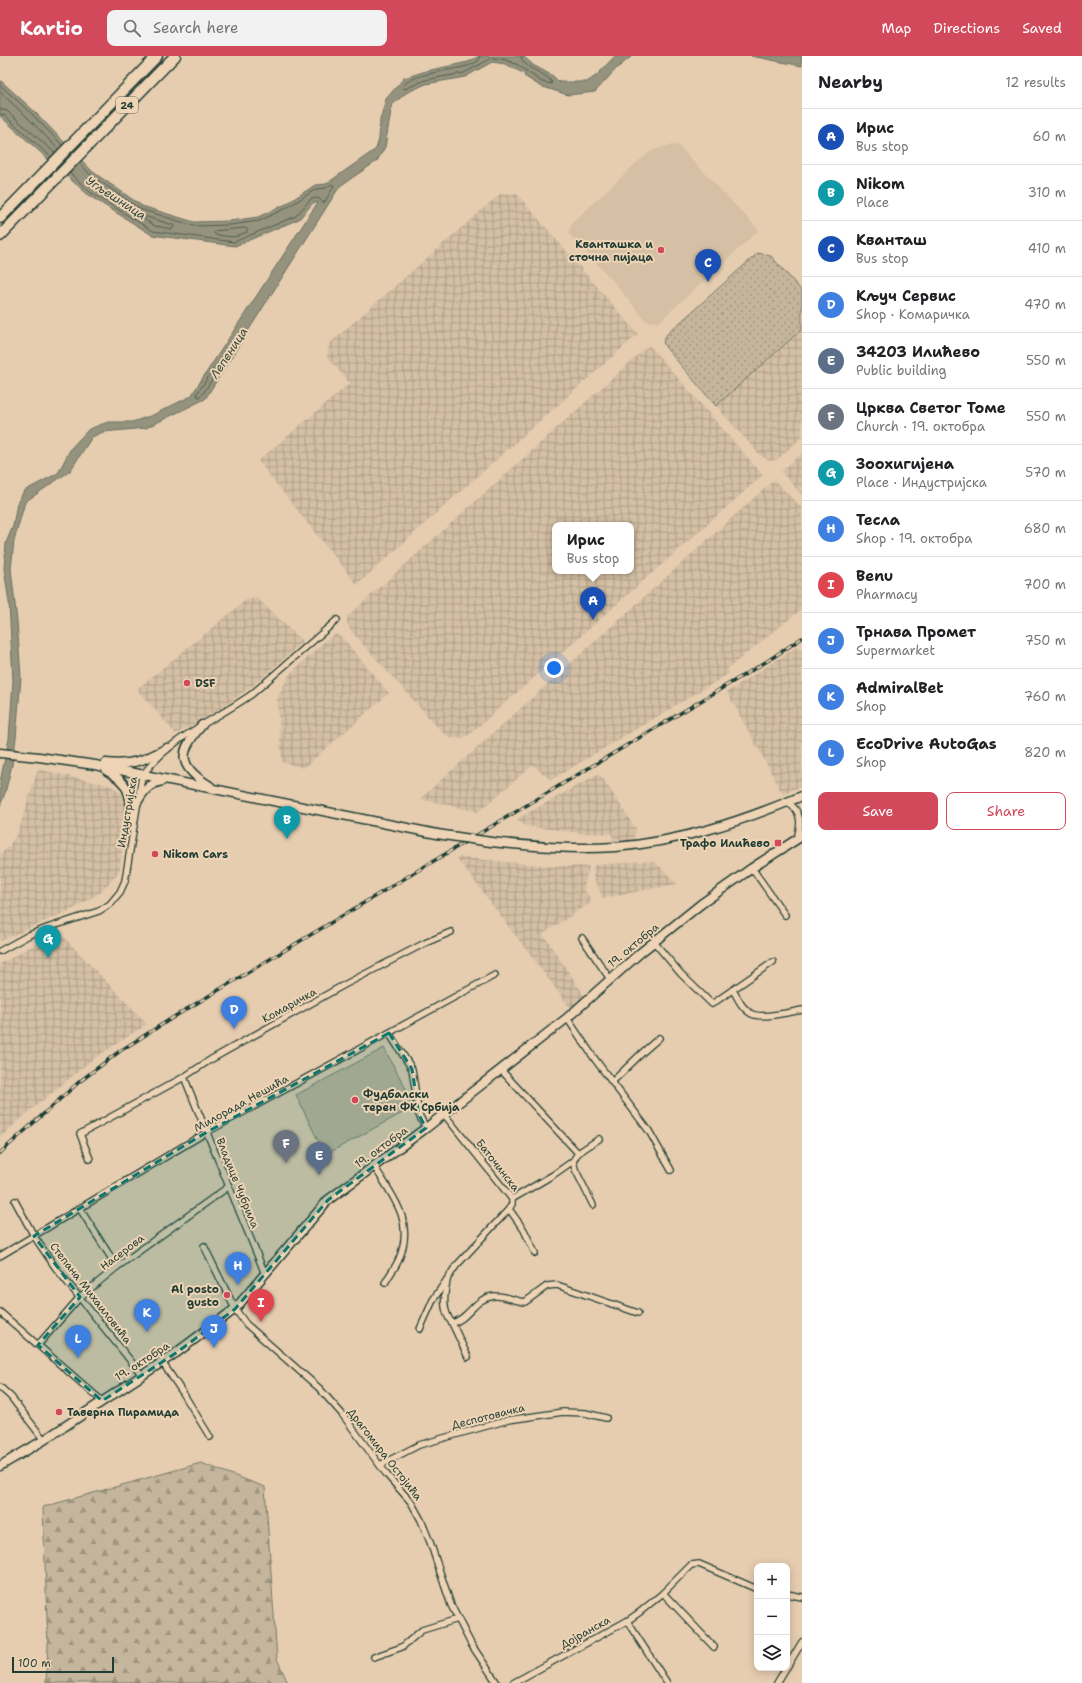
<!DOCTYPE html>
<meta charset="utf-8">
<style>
body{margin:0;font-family:"Shantell Sans",sans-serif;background:#f2f2f2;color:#202124}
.controls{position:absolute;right:12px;bottom:12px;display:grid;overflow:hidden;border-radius:8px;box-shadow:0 2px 10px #0003}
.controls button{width:36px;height:36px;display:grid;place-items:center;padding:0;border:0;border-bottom:1px solid #e0e0e0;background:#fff;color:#202124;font:20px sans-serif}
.scale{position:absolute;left:12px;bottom:10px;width:102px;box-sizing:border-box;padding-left:4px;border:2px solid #1f3d34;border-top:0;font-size:11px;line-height:14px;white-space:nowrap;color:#1f3d34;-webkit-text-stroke:3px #eed3b5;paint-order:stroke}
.you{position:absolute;left:554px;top:612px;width:14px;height:14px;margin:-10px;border:3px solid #fff;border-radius:50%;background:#1a73e8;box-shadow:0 0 0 6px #1a73e833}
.badge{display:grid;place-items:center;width:26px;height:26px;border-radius:50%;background:#d1495b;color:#fff;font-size:13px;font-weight:700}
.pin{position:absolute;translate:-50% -33px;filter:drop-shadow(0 1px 2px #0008)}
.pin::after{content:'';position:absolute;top:21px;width:14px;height:12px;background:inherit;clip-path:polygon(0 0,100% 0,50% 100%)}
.popup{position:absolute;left:552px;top:466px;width:82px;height:52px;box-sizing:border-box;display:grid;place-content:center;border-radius:8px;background:#fff;filter:drop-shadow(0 1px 3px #0005);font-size:13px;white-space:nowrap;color:#757577}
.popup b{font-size:15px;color:#202124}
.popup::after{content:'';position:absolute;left:50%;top:100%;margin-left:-8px;border:8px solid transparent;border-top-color:#fff}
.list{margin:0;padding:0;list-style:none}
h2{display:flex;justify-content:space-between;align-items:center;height:52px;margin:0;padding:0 16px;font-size:17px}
h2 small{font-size:13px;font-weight:400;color:#757577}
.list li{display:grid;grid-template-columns:26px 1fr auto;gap:12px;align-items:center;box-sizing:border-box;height:56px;padding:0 16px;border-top:1px solid #e0e0e0}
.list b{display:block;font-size:15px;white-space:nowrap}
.list p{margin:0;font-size:13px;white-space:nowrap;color:#757577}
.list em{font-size:13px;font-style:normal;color:#757577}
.actions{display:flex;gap:8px;padding:12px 16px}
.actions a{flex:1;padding:9px 0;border:1px solid #d1495b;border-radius:8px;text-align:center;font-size:14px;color:#d1495b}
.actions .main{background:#d1495b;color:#fff}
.icon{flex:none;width:22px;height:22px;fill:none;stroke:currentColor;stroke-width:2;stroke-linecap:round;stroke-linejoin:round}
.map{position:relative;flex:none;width:802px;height:1627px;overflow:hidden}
header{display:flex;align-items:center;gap:24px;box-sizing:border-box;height:56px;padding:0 20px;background:#d1495b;color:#fff}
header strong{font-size:19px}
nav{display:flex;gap:22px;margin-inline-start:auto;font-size:14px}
.search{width:280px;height:36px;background:#f2f2f2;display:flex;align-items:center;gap:10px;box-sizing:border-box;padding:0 14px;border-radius:8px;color:#757577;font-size:15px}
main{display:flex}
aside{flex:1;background:#fff}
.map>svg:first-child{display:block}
</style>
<header>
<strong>Kartio</strong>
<div class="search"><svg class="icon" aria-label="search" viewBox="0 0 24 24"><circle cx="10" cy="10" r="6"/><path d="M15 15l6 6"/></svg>Search here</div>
<nav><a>Map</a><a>Directions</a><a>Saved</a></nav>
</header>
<main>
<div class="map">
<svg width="802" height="1627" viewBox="0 0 802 1627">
<defs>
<pattern id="industrial-grid" width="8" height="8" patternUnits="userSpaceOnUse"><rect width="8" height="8" fill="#d5c0a5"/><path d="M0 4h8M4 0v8" fill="none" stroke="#ac9d87"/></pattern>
<pattern id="grass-dots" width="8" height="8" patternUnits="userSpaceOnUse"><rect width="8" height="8" fill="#c5b59c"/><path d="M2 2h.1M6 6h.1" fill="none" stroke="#9f9480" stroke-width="1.8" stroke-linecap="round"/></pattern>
<pattern id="forest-firs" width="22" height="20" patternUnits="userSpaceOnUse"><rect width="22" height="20" fill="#c5b59c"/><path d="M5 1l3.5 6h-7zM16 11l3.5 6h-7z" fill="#9f9480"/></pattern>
</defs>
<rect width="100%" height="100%" fill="#e6cdb0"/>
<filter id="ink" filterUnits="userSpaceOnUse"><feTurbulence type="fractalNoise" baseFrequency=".025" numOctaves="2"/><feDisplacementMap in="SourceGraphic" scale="8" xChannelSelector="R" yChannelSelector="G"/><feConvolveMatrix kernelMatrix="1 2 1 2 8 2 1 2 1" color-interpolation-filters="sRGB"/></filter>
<g filter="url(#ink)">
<polygon fill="#d5c0a5" points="678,89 759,174 659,266 651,266 645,264 612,224 568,177 573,166 636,107 652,95 665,90"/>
<g fill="url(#industrial-grid)" fill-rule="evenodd">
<polygon points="516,137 638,278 452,443 357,529 258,405 350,327 327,301 329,288 500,138"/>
<polygon points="802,273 802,381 778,403 769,405 760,399 716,350"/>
<path d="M 649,289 L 763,419 L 469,679 L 463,682 L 451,682 L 443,677 L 351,575 L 347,566 L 348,560 ZM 555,469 L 631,469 L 631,515 L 555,515 Z"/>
<polygon points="802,397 802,439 781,416"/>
<polygon points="774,424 802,452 802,553 727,613 730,617 551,724 533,709 478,756 420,743"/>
<polygon points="257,542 303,586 255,628 222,652 176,678 137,633 246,544"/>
<polygon points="335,578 342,581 389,637 304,712 282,706 277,643 289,619 326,584"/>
<polygon points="798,590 802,596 802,730 783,738 727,636"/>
<polygon points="38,713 111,730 120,736 126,746 126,756 120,813 114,822 101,836 73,853 0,885 0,799 9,790 18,776"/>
<polygon points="598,718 602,721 636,773 633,785 613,785 612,778 580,777 526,770 517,763"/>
<polygon points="456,801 550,810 589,810 584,833 592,846 543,878 584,939 571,953"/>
<polygon points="646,805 655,806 677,828 603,842 593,821 594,809"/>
<polygon points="58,875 147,968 92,1004 26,1058 0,1081 0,908"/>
</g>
<polygon fill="url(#grass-dots)" stroke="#727968" points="758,197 771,200 802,235 802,273 716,350 666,292 663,286 667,278"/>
<polygon fill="url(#forest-firs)" stroke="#727968" points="201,1407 265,1431 277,1603 288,1627 46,1627 48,1591 43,1451"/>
<polygon fill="#c5b59c" stroke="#727968" points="384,992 415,1050 325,1099 296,1039"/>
<g fill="#95927d" stroke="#667060">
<polygon points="479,0 523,0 533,9 553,20 559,26 587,26 597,19 615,0 632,0 616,13 595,36 568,39 540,30 524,20 525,18 505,8 492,6 465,21 426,28 406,37 392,49 385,91 377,105 340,130 205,343 146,372 103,376 92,381 70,415 25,446 14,485 11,513 17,565 21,621 16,682 12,709 5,737 0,750 0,726 9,683 13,625 9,546 4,513 6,487 13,470 17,447 24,435 58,417 71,392 89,373 108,366 132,366 153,359 191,340 318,146 313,147 299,163 235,190 152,179 88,139 0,60 0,24 34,55 93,116 142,150 194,166 230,165 258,161 286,148 315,129 326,128 376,93 379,83 380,64 386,43 404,22 426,15 468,6"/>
<polygon points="751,0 802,0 802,10"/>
</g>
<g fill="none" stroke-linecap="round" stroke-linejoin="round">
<g stroke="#4e5f51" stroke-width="1">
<path d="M 480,0 L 478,5 C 475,7 471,9 467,10 C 453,14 407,18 402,32 L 405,33 L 425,24 L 464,17 L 492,2 L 506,4 L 518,9 L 542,26 L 552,28 C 551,17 522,14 521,0"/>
<polyline points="0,29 32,58 62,89"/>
<polyline points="0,36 28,62 58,93"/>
<polyline points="0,53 7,55 55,97"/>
<polyline points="0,58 4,59 51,101"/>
<polyline points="70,117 90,136 153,175 234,186 296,160 311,143 318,142 324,147 334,130 332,128 326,132 316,133 288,151 259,165 230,169 194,170 140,153 91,119 79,107"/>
<polygon points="144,161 147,161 173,169 174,171 172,173 155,170 145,164"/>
<polygon points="245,172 247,173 247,176 234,181 216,179 214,177 216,175"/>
<polygon points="219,306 221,306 222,308 202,339 198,341 197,338"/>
</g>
<defs>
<g id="street">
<path d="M 787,747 C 802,754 802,769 796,784"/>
<polyline points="752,812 785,859"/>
<polyline points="582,882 610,923"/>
<polyline points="654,886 681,918 712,948 773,906"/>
<path d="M 0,895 L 29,879 L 47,872 L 99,855 L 110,848 L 120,836 L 125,825 L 142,720 C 170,681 214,665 252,638 L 337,564"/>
<path d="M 733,934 C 738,943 743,954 752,958 C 762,963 791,956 802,954"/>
<polyline points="567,962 594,1002 649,1075 671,1114"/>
<polyline points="389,977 412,1013 419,1059 426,1072"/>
<polyline points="501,1014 578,1097 573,1105 575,1113 593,1149"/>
<polyline points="184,1021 265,1218"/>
<polyline points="613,1025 643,996 659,982"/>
<polyline points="444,1058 512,1143 512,1148 509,1153 524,1174 535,1197"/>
<polyline points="578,1097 599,1083"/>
<polyline points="90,1103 80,1078 184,1021 210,1004 342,930 425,887 451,876"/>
<path d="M 374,1110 C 393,1141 415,1165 399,1203 C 396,1211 389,1219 385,1227"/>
<polyline points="512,1143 553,1119 573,1105"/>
<polyline points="15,1145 34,1180 55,1211 142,1319"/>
<polyline points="80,1153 117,1211"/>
<polyline points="204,1190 235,1253 246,1268 319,1332 342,1358 387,1419 411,1446 421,1464 430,1486 451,1549 471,1588 497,1627"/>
<polyline points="0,1200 207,1076 495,919"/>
<path d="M 447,1225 C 444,1239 442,1255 452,1267 C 469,1263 474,1242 494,1240 C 504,1239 515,1245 525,1246 L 547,1230 L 557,1229 L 638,1257"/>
<polyline points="0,1256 102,1345"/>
<polyline points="452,1267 468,1301"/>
<polyline points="420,1273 433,1244 456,1210 509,1153"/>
<polyline points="38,1289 80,1241 117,1211 228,1131"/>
<polyline points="162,1306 183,1337 210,1381"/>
<polyline points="0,1331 11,1341 44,1384"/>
<polyline points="380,1409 419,1389 508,1364 563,1356 585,1357 606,1362"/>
<polyline points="663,1537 714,1591"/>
<polyline points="787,1538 802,1541"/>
<polyline points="627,1565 667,1627"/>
<polyline points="374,1601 402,1591 422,1574 458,1563"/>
<polyline points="787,1611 802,1586"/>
<polyline points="513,1627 627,1565 640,1556 663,1537 691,1509 699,1508 757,1533"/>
<polyline points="777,1627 786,1612"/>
</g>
<g id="secondary">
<path d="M 202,669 C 178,696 177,710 210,730"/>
<polyline points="0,697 39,701 95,709 437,778"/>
<path d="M 106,707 C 132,710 145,704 167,692"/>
<path d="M 107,715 C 132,727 130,743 133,768"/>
<path d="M 136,748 C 143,736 148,728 162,725"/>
<path d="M 491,786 C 532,790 574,794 615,791 C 680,786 742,765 802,740"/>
<polyline points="0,1410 44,1384 176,1297 235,1253 328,1144 426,1072 567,962 640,897 701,848 752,812 802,780"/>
</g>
<g id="highway">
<polyline points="0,162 157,0"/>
<polyline points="0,180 175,0"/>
</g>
</defs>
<use href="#street" stroke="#1f3d34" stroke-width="8"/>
<use href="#secondary" stroke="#1f3d34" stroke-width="11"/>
<use href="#highway" stroke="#1f3d34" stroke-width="13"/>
<use href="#street" stroke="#eed3b5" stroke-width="5.5"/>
<use href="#secondary" stroke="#eed3b5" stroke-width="8"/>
<use href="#highway" stroke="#eed3b5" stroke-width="10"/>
<defs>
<polyline id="rail" points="0,1097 79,1026 120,995 177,959 769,604 802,582"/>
</defs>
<use href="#rail" stroke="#1f3d34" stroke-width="3.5"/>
<use href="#rail" stroke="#eed3b5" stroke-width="2" stroke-dasharray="6" stroke-linecap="butt"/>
<defs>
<polyline id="secondary-bridge" points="437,778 491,786"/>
</defs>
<use href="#secondary-bridge" stroke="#1f3d34" stroke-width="11" stroke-linecap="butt"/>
<use href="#secondary-bridge" stroke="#eed3b5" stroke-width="8"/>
</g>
</g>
<path fill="#0f766e" fill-opacity="0.2" stroke="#0f766e" stroke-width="3" stroke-dasharray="8 5" stroke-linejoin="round" d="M 389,977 L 412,1013 L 419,1059 L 426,1072 L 328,1144 L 235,1253 L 176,1297 L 102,1345 L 38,1289 L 80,1241 L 34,1180 L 207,1076 Z"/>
<g fill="#d1495b" stroke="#eed3b5" stroke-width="1.5">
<circle cx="661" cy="194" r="4"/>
<circle cx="187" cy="627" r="4"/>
<rect x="774" y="783" width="8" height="8" rx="2"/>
<circle cx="155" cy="798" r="4"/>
<circle cx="355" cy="1044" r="4"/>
<circle cx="227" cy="1239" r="4"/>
<circle cx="59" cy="1356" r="4"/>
</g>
<g text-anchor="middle" stroke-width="4" stroke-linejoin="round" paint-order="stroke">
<rect fill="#eed3b5" stroke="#5d6a5b" stroke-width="1" x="116" y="41" width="22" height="16" rx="3"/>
<g font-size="10" font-weight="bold" fill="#1f3d34">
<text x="127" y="53">24</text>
</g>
<g font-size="11" font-weight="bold" fill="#1f3d34" stroke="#eed3b5" text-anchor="start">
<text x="653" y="192" text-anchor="end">Кванташка и<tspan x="653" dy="13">сточна пијаца</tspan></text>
<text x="195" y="631">DSF</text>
<text x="770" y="791" text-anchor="end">Трафо Илићево</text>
<text x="163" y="802">Nikom Cars</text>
<text x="363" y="1042">Фудбалски<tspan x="363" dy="13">терен ФК Србија</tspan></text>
<text x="219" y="1237" text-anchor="end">Al posto<tspan x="219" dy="13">gusto</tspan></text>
<text x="67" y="1360">Таверна Пирамида</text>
</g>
<g font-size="11" fill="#1f3d34" stroke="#eed3b5">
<text transform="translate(127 756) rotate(-80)" y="4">Индустријска</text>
<text transform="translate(633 889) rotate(-40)" y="4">19. октобра</text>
<text transform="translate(289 949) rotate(-29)" y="4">Комаричка</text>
<text transform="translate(241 1047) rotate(-29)" y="4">Милорада Нешића</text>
<text transform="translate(381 1091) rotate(-36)" y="4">19. октобра</text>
<text transform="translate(498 1109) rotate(52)" y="4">Баточинска</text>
<text transform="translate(238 1127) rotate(68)" y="4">Владице Чубрила</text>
<text transform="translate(122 1196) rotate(-37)" y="4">Насерова</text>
<text transform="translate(91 1237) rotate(52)" y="4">Степана Михаиловића</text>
<text transform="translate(142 1305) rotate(-33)" y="4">19. октобра</text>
<text transform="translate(488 1360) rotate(-14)" y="4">Деспотовачка</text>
<text transform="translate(385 1398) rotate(52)" y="4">Драгомира Остојића</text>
<text transform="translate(585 1576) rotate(-29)" y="4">Дојранска</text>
</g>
<g font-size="12" font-style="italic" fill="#314a3f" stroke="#eed3b5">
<text transform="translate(116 142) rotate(33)" y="4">Угљешница</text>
<text transform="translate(229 297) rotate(-57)" y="4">Лепеница</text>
</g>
</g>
</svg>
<div class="controls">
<button>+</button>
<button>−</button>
<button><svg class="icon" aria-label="layers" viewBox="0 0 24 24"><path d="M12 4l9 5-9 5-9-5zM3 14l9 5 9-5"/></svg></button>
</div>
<div class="scale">100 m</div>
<div class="you"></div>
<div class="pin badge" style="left:593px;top:564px;background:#1a4fb4">A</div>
<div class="popup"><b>Ирис</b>Bus stop</div>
<div class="pin badge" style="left:287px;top:783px;background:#0f9aa8">B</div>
<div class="pin badge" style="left:708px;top:226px;background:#1a4fb4">C</div>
<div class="pin badge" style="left:234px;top:973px;background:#3f7fe0">D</div>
<div class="pin badge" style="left:319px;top:1119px;background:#5c6f8a">E</div>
<div class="pin badge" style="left:286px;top:1107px;background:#6b7280">F</div>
<div class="pin badge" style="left:48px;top:902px;background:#0f9aa8">G</div>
<div class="pin badge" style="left:238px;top:1229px;background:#3f7fe0">H</div>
<div class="pin badge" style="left:261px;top:1266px;background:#e0444e">I</div>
<div class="pin badge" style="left:214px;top:1292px;background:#3f7fe0">J</div>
<div class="pin badge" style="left:147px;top:1276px;background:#3f7fe0">K</div>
<div class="pin badge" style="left:78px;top:1302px;background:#3f7fe0">L</div>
</div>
<aside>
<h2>Nearby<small>12 results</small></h2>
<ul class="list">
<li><span class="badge" style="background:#1a4fb4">A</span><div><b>Ирис</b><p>Bus stop</p></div><em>60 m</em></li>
<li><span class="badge" style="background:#0f9aa8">B</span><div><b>Nikom</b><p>Place</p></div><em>310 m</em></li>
<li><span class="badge" style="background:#1a4fb4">C</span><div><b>Кванташ</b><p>Bus stop</p></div><em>410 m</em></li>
<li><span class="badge" style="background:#3f7fe0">D</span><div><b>Кључ Сервис</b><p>Shop · Комаричка</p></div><em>470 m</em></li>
<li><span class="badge" style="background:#5c6f8a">E</span><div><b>34203 Илићево</b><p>Public building</p></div><em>550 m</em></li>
<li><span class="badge" style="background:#6b7280">F</span><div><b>Црква Светог Томе</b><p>Church · 19. октобра</p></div><em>550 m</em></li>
<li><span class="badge" style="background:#0f9aa8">G</span><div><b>Зоохигијена</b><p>Place · Индустријска</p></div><em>570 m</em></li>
<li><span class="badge" style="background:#3f7fe0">H</span><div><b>Тесла</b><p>Shop · 19. октобра</p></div><em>680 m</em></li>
<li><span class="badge" style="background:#e0444e">I</span><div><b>Benu</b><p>Pharmacy</p></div><em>700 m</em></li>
<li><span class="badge" style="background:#3f7fe0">J</span><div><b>Трнава Промет</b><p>Supermarket</p></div><em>750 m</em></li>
<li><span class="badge" style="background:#3f7fe0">K</span><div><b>AdmiralBet</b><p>Shop</p></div><em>760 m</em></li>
<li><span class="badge" style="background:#3f7fe0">L</span><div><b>EcoDrive AutoGas</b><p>Shop</p></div><em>820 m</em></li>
</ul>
<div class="actions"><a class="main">Save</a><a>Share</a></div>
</aside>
</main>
